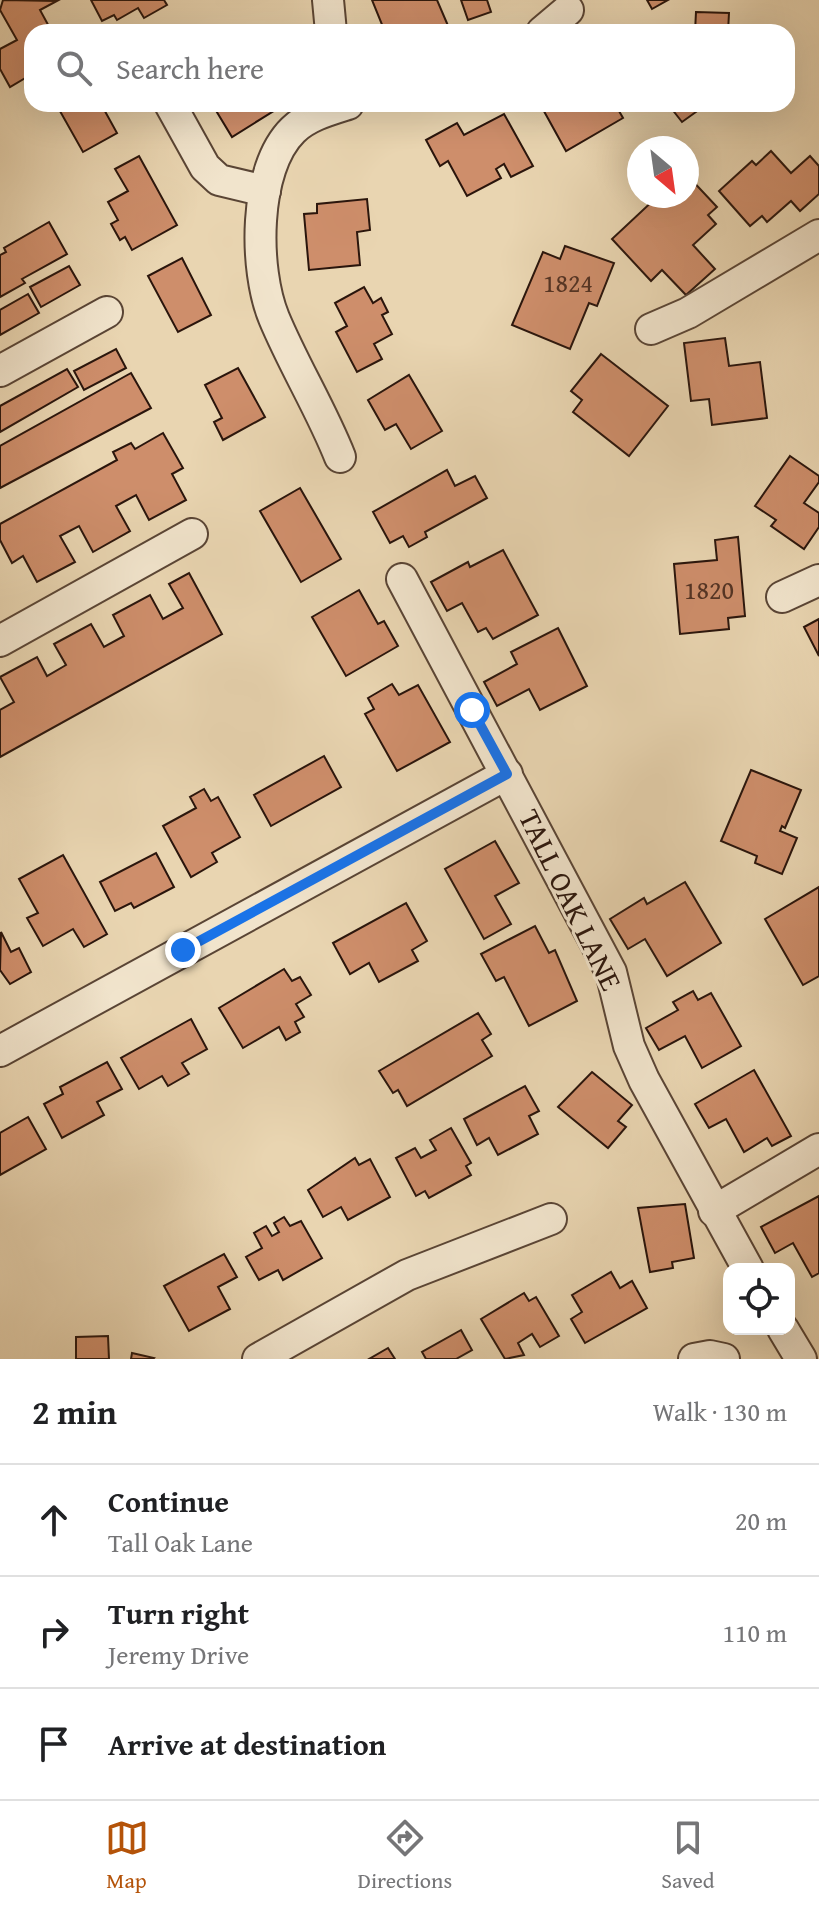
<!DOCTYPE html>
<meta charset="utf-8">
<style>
body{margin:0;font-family:"Gentium Book Plus",serif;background:#f6f6f6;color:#202124}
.controls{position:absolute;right:24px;bottom:24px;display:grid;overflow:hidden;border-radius:16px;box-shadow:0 8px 32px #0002}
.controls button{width:72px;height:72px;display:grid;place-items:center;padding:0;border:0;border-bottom:2px solid #e0e0e0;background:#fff;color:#202124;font:40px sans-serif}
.compass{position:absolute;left:627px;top:136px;width:72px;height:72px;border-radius:50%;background:#fff;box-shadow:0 8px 32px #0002;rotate:151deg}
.stop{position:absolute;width:24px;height:24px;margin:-18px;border:6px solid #1a73e8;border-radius:50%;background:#fff}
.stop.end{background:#1a73e8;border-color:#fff;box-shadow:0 2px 8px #0008}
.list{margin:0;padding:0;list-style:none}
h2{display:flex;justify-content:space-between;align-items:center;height:104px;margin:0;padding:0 32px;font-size:34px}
h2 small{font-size:26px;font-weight:400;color:#757577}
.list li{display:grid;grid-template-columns:52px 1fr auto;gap:24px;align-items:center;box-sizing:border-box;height:112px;padding:0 32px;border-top:2px solid #e0e0e0}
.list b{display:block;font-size:30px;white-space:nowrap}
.list p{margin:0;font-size:26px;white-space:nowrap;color:#757577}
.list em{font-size:26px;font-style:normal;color:#757577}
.icon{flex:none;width:44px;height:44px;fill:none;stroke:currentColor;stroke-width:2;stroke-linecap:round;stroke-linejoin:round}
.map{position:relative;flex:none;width:819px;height:1359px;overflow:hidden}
.search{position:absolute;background:#fff;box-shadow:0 8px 32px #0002;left:24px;right:24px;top:24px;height:88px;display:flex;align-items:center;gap:20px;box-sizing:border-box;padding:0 28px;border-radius:24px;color:#757577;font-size:30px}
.sheet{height:440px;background:#fff}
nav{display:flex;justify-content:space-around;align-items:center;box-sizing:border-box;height:112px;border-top:2px solid #e0e0e0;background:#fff;font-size:22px;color:#757577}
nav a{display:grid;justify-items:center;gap:4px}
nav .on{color:#b45309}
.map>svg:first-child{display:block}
</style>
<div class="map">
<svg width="819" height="1359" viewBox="0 0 819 1359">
<rect width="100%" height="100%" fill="#e9d5b1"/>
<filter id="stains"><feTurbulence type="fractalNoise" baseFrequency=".0025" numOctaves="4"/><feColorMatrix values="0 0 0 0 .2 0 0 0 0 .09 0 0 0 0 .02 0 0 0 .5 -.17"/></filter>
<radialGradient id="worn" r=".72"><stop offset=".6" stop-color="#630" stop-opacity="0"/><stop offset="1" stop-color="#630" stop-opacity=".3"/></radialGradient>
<g fill="#ce8e6b" stroke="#2a150c" stroke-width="2">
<polygon points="3,0 57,1 40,10 52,32 32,32 32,74 10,87 0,69 0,49 17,40 0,10"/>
<polygon points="91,0 164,0 167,5 144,18 138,8 117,20 114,15 102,21"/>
<polygon points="372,0 437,0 449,28 415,32 412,26 398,32 385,32"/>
<polygon points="461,0 487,0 491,12 468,20"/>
<polygon points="647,0 668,0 652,9"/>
<polygon points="696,12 729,13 728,32 695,32"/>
<polygon points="56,104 101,104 117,133 83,152"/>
<polygon points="212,104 285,104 232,137"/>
<polygon points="540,104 615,104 623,118 566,151"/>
<polygon points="668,104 707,104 682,122"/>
<polygon points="504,114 533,166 511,177 504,164 496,169 501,178 467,196 448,161 440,166 426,140 457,123 464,135"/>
<polygon points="771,151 791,173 810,156 819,166 819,194 800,211 791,201 767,222 762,216 750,226 719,191 752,161 756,165"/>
<polygon points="139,156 177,225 132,250 125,237 120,240 111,224 118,220 108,202 128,191 115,169"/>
<polygon points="687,175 717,207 708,215 716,224 693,245 715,269 686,295 662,270 651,281 612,239 658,196 687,196"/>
<polygon points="367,199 370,230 357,232 360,265 309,270 304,214 317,213 317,204"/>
<polygon points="49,222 67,254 22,279 25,283 0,297 0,255 6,252 4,248"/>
<polygon points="565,246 614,263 597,306 589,303 570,349 512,325 543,252 560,259"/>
<polygon points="182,258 211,315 178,332 148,276"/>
<polygon points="69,266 80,285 41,307 30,287"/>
<polygon points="364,287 373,303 381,298 388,312 382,315 392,334 374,344 382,359 357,372 336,332 347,326 335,303"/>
<polygon points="28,294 39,313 0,335 0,310"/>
<polygon points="725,338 729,366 760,362 767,418 712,425 709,399 691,401 684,343"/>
<polygon points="116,349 126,368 84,390 74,371"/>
<polygon points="601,354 668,406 629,456 573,412 582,400 571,391"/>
<polygon points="238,368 265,417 223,440 214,422 222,418 205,385"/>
<polygon points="67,369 78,387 0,432 0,406"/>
<polygon points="131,373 151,408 0,488 0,446"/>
<polygon points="409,375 442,431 411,449 396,424 385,430 368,400"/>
<polygon points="163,433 183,468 172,474 186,500 149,520 136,495 116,506 130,531 93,552 79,526 60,536 75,562 37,582 23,556 12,563 0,540 0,524 117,460 113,452 131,443 135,449"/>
<polygon points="790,456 819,476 819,482 804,503 819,513 819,527 804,549 771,526 776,520 755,506"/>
<polygon points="447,470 455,486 475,476 487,498 425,532 427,537 409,547 403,536 390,543 373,512"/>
<polygon points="300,488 341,559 301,582 260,511"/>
<polygon points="738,537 745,616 728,618 729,629 680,634 674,564 717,560 715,540"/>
<polygon points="503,550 538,615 493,639 486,628 478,632 462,603 447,611 431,582 468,562 470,567"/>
<polygon points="189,573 222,634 0,757 0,710 14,702 0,677 37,657 47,676 66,665 54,644 91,624 104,647 124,636 113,615 150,595 163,619 183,608 169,584"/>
<polygon points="359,590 378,624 384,621 398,646 346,676 312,617"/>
<polygon points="819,619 819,656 804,627"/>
<polygon points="558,628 587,686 540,710 529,689 497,706 484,682 517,664 511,652"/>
<polygon points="392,684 399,695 418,685 450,742 397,771 365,714 374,709 368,698"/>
<polygon points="324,756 341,787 271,826 254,795"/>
<polygon points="751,770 801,790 785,828 782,826 780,831 797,838 782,874 755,863 757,856 721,841"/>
<polygon points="204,789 211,801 218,797 240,837 212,853 217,862 191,877 163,826 196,808 190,797"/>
<polygon points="495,841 519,883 495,896 511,924 484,939 445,869"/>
<polygon points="156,853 174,887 134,908 131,903 115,911 100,882"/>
<polygon points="63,855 107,934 84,947 73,929 43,946 27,918 38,913 19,879"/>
<polygon points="685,882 721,943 667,976 645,939 628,949 610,919 644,898 647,904"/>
<polygon points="819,887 819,976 803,985 765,919"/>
<polygon points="406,903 427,941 412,950 418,961 379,982 369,963 350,974 333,943"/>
<polygon points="535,926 549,953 555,950 577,1001 529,1026 504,977 496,981 481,954"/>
<polygon points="1,932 11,952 19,948 31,972 10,984 0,970"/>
<polygon points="284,969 292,981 300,977 311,995 296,1004 304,1017 295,1022 300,1032 286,1040 279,1027 243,1048 219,1008"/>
<polygon points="693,991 698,1000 711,993 741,1046 702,1068 685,1036 659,1050 646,1028 678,1010 673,1002"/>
<polygon points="478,1013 491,1034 482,1040 492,1056 407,1106 398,1090 393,1093 379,1071"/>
<polygon points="191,1019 207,1049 182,1063 189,1074 168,1086 162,1076 139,1089 121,1058"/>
<polygon points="107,1062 122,1089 97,1102 104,1115 62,1138 44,1104 63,1094 60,1087"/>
<polygon points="754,1070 791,1136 772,1146 767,1138 744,1152 726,1119 709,1128 695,1104"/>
<polygon points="592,1072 632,1105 618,1121 626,1127 608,1148 558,1107"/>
<polygon points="525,1086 539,1111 529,1116 538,1134 498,1155 489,1138 477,1145 464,1119"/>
<polygon points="28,1117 46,1149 0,1175 0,1133"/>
<polygon points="451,1128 471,1163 466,1166 471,1175 429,1198 425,1191 416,1196 396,1158 415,1148 421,1158 436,1150 430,1140"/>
<polygon points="355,1158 359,1165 370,1159 390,1197 348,1220 341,1207 323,1217 308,1190"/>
<polygon points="819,1196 819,1273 812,1277 793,1243 775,1253 761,1227"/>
<polygon points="685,1204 694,1258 672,1262 673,1268 650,1272 638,1208"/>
<polygon points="284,1217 290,1226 301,1221 322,1258 283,1280 278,1270 259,1280 246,1257 262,1248 254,1233 266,1226 272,1236 279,1232 274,1223"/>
<polygon points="224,1254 237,1277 218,1287 230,1309 189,1331 164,1286"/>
<polygon points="611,1272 620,1288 632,1281 647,1308 585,1343 571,1319 582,1312 572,1295"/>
<polygon points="524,1293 529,1301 536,1297 559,1336 540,1347 532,1334 518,1343 524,1355 505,1359 481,1319"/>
<polygon points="461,1330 472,1350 456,1359 426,1359 422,1352"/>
<polygon points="108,1336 109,1359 76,1359 76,1337"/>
<polygon points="388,1348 395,1359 369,1359"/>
<polygon points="132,1353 154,1358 153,1359 131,1359"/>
</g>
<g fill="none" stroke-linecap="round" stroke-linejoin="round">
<defs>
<g id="minor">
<polyline points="328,0 331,32"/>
<polyline points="542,32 568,10"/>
<polyline points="170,104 205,167 219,180 265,191"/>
<polyline points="651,329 688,313 819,235"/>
<polyline points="0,371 107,312"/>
<path d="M 340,457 C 321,409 294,366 274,318 C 254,270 253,169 293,130 C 307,116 329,110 348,104"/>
<polyline points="402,579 611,972 629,1046 644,1080 748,1269"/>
<polyline points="782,597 819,580"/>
<polyline points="0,641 192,534"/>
<polyline points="0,1051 507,774"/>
<polyline points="714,1211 819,1149"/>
<polyline points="783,1329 801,1359"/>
<polyline points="258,1359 407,1275 551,1219"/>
<polyline points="694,1359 710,1356 724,1359"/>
</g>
</defs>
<use href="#minor" stroke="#5a4535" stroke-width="34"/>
<use href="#minor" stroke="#f1e4cc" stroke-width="30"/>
</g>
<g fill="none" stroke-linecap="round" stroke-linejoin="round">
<polyline stroke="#1a73e8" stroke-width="10" points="183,950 507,774 472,710"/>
</g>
<g text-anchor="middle" stroke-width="6" stroke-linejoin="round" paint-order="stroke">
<g font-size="26" fill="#533324">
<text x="568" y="292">1824</text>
<text x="709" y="599">1820</text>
</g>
<g font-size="30" fill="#2a150c" stroke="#f1e4cc">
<text transform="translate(570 900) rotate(64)" y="10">TALL OAK LANE</text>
</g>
</g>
<rect width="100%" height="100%" filter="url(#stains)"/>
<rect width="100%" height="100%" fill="url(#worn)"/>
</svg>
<div class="controls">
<button><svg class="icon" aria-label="locate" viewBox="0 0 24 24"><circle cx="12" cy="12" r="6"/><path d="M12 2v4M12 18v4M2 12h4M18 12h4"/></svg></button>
</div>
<svg class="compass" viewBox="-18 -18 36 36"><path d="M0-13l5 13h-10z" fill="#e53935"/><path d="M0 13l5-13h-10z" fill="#757577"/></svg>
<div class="stop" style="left:472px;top:710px"></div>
<div class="stop end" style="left:183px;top:950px"></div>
<div class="search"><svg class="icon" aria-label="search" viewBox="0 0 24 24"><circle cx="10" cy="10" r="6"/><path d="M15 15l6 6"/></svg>Search here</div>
</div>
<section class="sheet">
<h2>2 min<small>Walk · 130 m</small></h2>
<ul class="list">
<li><svg class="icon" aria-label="ahead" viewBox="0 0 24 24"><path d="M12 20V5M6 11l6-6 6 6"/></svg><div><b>Continue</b><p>Tall Oak Lane</p></div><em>20 m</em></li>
<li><svg class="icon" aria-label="right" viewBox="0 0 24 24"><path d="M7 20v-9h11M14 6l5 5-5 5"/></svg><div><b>Turn right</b><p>Jeremy Drive</p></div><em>110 m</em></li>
<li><svg class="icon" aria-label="arrive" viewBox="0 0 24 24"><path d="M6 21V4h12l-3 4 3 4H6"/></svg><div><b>Arrive at destination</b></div></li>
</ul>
</section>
<nav>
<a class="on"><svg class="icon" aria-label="map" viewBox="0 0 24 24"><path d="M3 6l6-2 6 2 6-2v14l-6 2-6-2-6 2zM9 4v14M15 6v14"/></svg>Map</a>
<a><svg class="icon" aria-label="directions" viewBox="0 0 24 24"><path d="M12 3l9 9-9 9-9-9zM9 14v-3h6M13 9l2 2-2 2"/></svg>Directions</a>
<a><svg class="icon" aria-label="saved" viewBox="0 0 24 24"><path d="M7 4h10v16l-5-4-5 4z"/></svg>Saved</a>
</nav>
